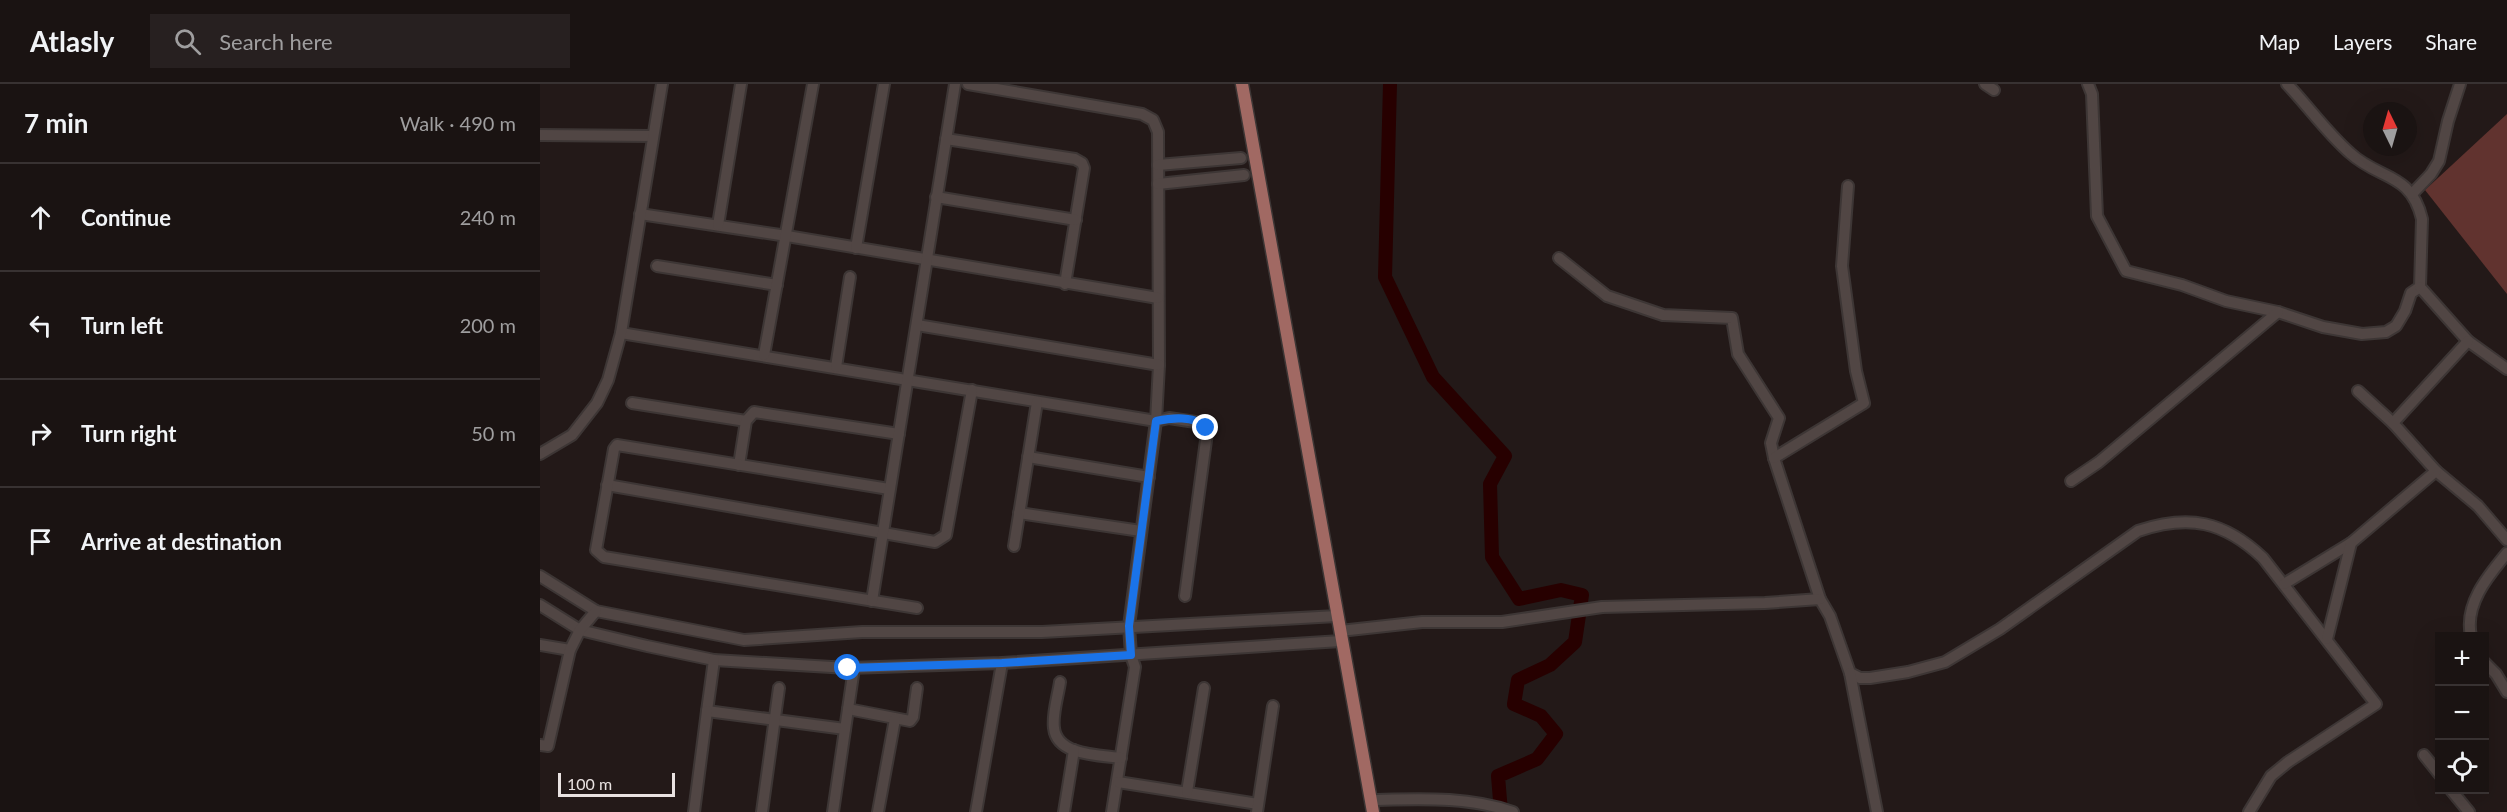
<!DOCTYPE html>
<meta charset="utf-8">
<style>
body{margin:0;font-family:Lato,sans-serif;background:#272020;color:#f1f3f6}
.controls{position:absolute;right:18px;bottom:18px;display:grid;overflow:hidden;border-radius:0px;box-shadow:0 6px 24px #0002}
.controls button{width:54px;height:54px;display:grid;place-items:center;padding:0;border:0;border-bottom:2px solid #383232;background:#1a1312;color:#f1f3f6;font:30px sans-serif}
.compass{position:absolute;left:1823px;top:18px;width:54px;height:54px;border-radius:50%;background:#1a1312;box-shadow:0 6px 24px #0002;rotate:355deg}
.scale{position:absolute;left:18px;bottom:15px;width:117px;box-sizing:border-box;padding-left:6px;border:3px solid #e9e2e1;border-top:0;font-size:16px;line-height:21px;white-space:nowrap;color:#e9e2e1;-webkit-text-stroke:4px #231918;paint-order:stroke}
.stop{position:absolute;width:18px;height:18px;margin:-14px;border:4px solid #1a73e8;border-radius:50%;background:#fff}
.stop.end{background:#1a73e8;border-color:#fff;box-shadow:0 2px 6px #0008}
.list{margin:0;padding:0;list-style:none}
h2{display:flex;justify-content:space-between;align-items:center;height:78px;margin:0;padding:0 24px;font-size:26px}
h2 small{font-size:20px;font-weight:400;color:#9f9e9f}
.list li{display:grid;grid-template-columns:39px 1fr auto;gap:18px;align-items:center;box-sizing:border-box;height:108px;padding:0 24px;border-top:2px solid #383232}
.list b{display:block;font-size:22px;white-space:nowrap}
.list em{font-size:20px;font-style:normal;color:#9f9e9f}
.icon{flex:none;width:33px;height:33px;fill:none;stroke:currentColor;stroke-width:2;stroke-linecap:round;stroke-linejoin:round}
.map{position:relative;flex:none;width:1967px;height:728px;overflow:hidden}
header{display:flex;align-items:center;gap:36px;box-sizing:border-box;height:84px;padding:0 30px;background:#1a1312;border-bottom:2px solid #383232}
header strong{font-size:28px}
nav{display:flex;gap:33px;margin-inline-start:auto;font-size:21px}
.search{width:420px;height:54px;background:#272020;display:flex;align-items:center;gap:15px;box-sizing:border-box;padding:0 21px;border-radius:0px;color:#9f9e9f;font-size:22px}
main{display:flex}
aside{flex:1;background:#1a1312}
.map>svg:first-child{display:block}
</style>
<header>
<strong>Atlasly</strong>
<div class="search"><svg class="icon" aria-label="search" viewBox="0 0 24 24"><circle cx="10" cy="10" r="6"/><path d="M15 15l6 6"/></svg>Search here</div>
<nav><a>Map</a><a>Layers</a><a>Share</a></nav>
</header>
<main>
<aside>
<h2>7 min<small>Walk · 490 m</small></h2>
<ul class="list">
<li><svg class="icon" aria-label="ahead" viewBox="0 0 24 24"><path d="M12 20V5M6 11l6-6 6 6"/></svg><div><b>Continue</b></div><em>240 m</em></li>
<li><svg class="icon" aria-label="left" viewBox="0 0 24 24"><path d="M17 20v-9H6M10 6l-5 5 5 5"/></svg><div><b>Turn left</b></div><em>200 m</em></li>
<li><svg class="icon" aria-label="right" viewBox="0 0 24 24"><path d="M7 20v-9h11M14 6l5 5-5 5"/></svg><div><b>Turn right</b></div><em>50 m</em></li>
<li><svg class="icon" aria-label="arrive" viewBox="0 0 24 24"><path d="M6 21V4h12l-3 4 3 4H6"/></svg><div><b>Arrive at destination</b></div></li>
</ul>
</aside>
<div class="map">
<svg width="1967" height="728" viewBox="0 0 1967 728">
<rect width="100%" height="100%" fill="#231918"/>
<polygon fill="#61332f" points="1967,30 1967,210 1885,106"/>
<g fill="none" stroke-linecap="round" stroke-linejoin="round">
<polyline stroke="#270000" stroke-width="14" points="850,0 845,193 893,293 965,372 950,400 952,473 979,515 1021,506 1042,511 1035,558 1010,581 978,596 974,620 1001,632 1016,650 997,675 958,692 961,728"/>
<defs>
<g id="minor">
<polyline points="428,0 602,30 613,36 618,48 619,281 616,337 589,542 591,571 595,583 572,728"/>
<polyline points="1445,0 1454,6"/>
<path d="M 1548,0 L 1552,10 L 1557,132 L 1586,187 L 1642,201 L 1686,217 L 1738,228 L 1783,243 L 1822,250 L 1846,248 L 1856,242 L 1865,227 L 1871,209 L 1880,203 L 1882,135 C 1871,88 1839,96 1810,69 C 1787,49 1768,22 1747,0"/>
<polyline points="0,51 113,52"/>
<polyline points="406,55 535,75 542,79 544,84 525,200"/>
<polyline points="618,81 701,74"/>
<polyline points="618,100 704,91"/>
<polyline points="1872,110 1891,90 1899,77 1908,37 1920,0"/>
<polyline points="396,113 536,136"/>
<polyline points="100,130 247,152 618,214"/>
<polyline points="178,141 201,0"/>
<polyline points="316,164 344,0"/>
<path d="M 1019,174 L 1067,212 L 1123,231 L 1192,234 L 1198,270 L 1239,334 L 1231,359 L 1234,374 L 1280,515 L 1290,532 L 1310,589 L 1320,594 L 1330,594 L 1368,588 L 1405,578 L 1460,545 L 1598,447 C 1649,430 1684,437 1723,474 L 1836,620 L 1748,678 L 1731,692 L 1709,728"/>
<polyline points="117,182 237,201"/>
<polyline points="1880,203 1928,257 1967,285"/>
<polyline points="377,241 619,281"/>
<polyline points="81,249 616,337 629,334 662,339 667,349 645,512"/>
<polyline points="224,271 273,0"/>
<polyline points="296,283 310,193"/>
<polyline points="1818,307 1853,339"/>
<polyline points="92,319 206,337"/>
<polyline points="0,370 32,351 57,319 68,296 81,249 122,0"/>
<polyline points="488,373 609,393"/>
<polyline points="1234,374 1324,319 1316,287 1302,182 1308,102"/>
<polyline points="199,381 206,337 214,328 359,350"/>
<polyline points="1896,387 1938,422 1967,456"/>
<polyline points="1531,397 1559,378 1738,228"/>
<polyline points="67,401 395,458 406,451 432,306"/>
<polyline points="349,405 77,361 74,365 56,466 64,473 377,524"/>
<polyline points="479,429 601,447"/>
<polyline points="474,462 497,318"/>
<polyline points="0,492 56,527 204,556 322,548 502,548 797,532"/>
<polyline points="1744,500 1811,459"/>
<polyline points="332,517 415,0"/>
<polyline points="0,521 40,546 107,562 174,576 308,584 462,579 801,557"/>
<polyline points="800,547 882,538 962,538 1062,523 1225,519 1280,515"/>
<path d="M 1931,552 C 1924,520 1948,492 1967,469"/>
<polyline points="1787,555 1811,459 1896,387 1853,339 1928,257"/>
<polyline points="0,561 30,566"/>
<polyline points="174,576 167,627 305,645"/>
<polyline points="1944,578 1956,590 1967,608"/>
<polyline points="1310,589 1337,728"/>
<path d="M 520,598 C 518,612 512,630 514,644 C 517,672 560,671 581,674"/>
<polyline points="308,625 370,637 373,633 377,604"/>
<polyline points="0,661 8,662 30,566 40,546 56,527"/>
<polyline points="1884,671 1900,691"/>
<polyline points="578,698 718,720"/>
<polyline points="1911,706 1929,728"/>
<polyline points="647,708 664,604"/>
<path d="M 831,716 C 879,715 927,712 973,728"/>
<polyline points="154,728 167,627"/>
<polyline points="222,728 239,604"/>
<polyline points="293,728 314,584"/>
<polyline points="338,728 355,635"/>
<polyline points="436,728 462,579"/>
<polyline points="524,728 534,666"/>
<polyline points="717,728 733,622"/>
</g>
<polyline id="major" points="702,0 833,728"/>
</defs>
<use href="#minor" stroke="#3d3635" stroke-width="14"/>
<use href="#major" stroke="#3d3635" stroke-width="15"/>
<use href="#minor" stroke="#514644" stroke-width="10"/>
<use href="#major" stroke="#a16963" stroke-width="12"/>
</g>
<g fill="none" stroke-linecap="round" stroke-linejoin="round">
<path stroke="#1a73e8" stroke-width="8" d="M 308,584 L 462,579 L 591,571 L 589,542 L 616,337 C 630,334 655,331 666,344"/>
</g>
</svg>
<div class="controls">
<button>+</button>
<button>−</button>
<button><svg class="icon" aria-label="locate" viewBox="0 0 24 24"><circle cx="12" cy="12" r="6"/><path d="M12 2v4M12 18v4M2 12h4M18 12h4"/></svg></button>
</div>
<svg class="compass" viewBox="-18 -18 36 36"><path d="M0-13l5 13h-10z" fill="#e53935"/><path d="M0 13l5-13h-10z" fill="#9f9e9f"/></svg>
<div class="scale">100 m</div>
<div class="stop" style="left:308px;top:584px"></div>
<div class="stop end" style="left:666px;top:344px"></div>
</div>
</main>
